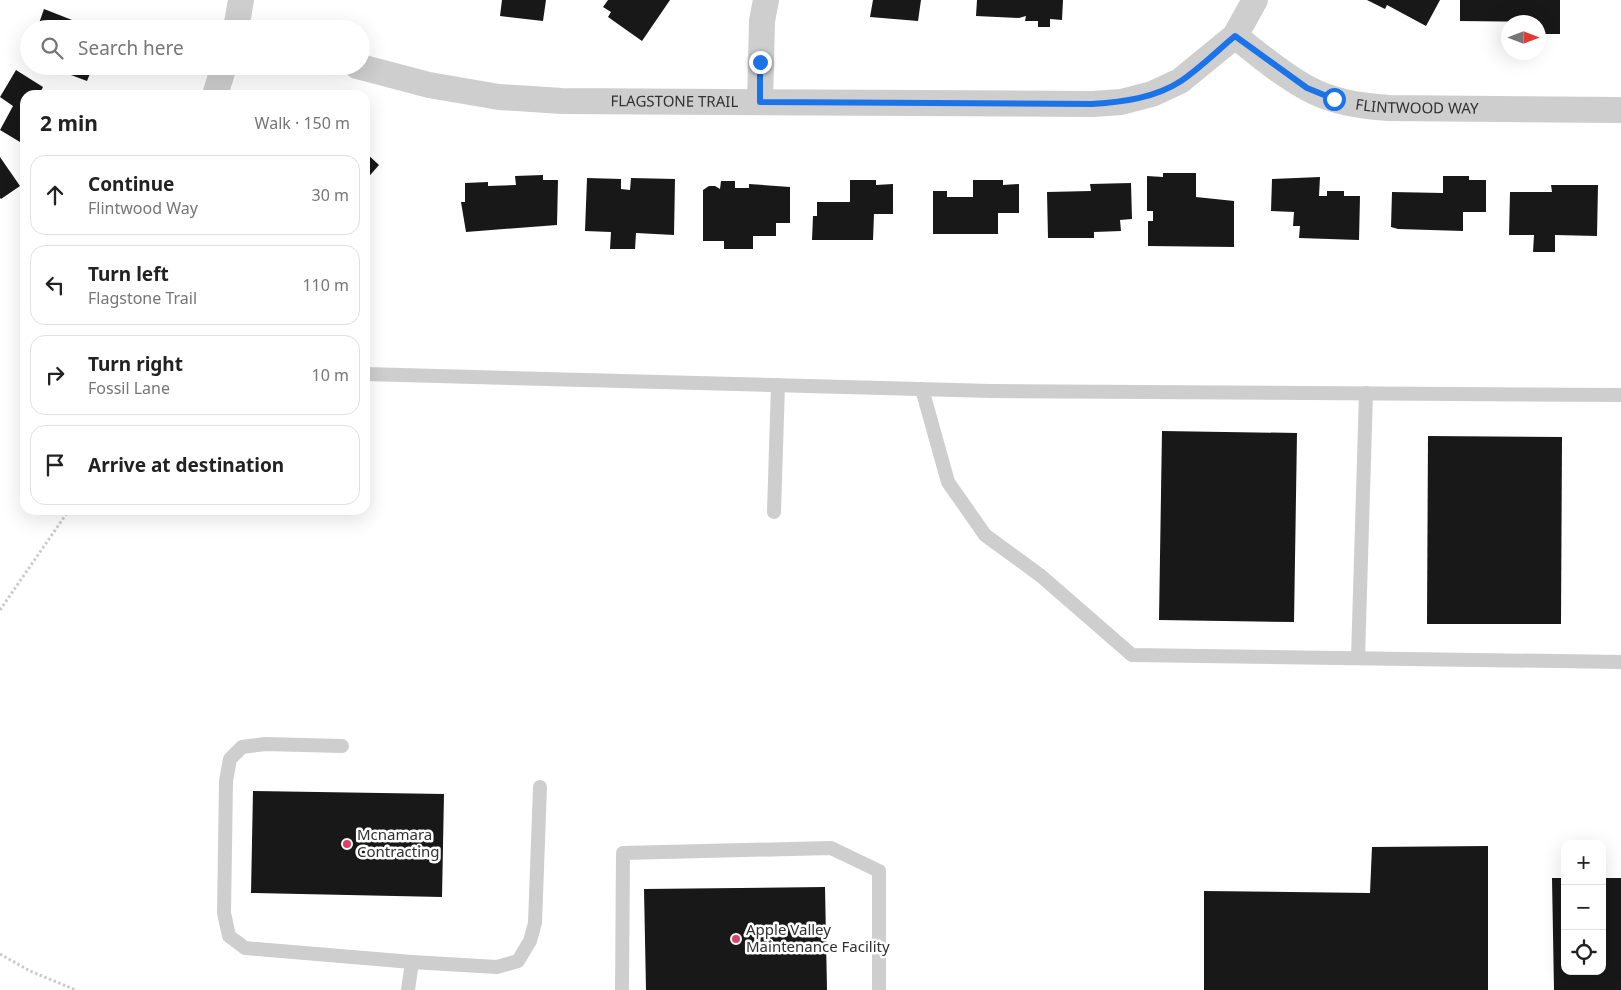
<!DOCTYPE html>
<meta charset="utf-8">
<style>
body{margin:0;font-family:"Noto Sans",sans-serif;background:#f6f6f6;color:#222}
.controls{position:absolute;right:15px;bottom:15px;display:grid;overflow:hidden;border-radius:10px;box-shadow:0 5px 20px #0002}
.controls button{width:45px;height:45px;display:grid;place-items:center;padding:0;border:0;border-bottom:1px solid #e0e0e0;background:#fff;color:#222;font:25px sans-serif}
.compass{position:absolute;left:1501px;top:15px;width:45px;height:45px;border-radius:50%;background:#fff;box-shadow:0 5px 20px #0002;rotate:90deg}
.stop{position:absolute;width:15px;height:15px;margin:-11px;border:4px solid #1a73e8;border-radius:50%;background:#fff}
.stop.end{background:#1a73e8;border-color:#fff;box-shadow:0 1px 5px #0008}
.list{margin:0;padding:0;list-style:none}
h2{display:flex;justify-content:space-between;align-items:center;height:65px;margin:0;padding:0 20px;font-size:21px}
h2 small{font-size:16px;font-weight:400;color:#767676}
.list li{display:grid;grid-template-columns:32px 1fr auto;gap:15px;align-items:center;box-sizing:border-box;height:80px;margin:0 10px 10px;padding:0 10px;border:1px solid #e0e0e0;border-radius:15px}
.list b{display:block;font-size:19px;white-space:nowrap}
.list p{margin:0;font-size:16px;white-space:nowrap;color:#767676}
.list em{font-size:16px;font-style:normal;color:#767676}
.icon{flex:none;width:28px;height:28px;fill:none;stroke:currentColor;stroke-width:2;stroke-linecap:round;stroke-linejoin:round}
.map{position:relative;flex:none;width:1621px;height:990px;overflow:hidden}
.search{position:absolute;background:#fff;box-shadow:0 5px 20px #0002;left:20px;top:20px;width:350px;height:55px;display:flex;align-items:center;gap:12px;box-sizing:border-box;padding:0 18px;border-radius:28px;color:#767676;font-size:19px}
.panel{position:absolute;background:#fff;box-shadow:0 5px 20px #0002;left:20px;top:90px;width:350px;height:425px;border-radius:15px}
.map>svg:first-child{display:block}
</style>
<div class="map">
<svg width="1621" height="990" viewBox="0 0 1621 990">
<rect width="100%" height="100%" fill="#fff"/>
<g fill="#181818">
<polygon points="502,0 546,0 543,21 500,16"/>
<polygon points="608,0 670,0 642,41 608,17 611,12 603,7"/>
<polygon points="873,0 921,0 918,21 870,17"/>
<polygon points="977,0 1063,0 1062,20 1050,19 1050,27 1038,27 1038,21 1025,21 1026,16 1019,18 976,16"/>
<polygon points="1367,0 1440,0 1426,26 1387,5 1385,9"/>
<polygon points="1460,0 1560,0 1560,34 1538,34 1538,22 1460,21"/>
<polygon points="44,9 95,29 37,29"/>
<polygon points="47,66 93,66 87,81"/>
<polygon points="16,70 43,87 39,95 25,95 25,145 0,130 13,106 0,97"/>
<polygon points="365,152 379,165 365,181"/>
<polygon points="0,157 20,186 1,199 0,198"/>
<polygon points="1163,173 1196,173 1196,197 1234,201 1234,247 1148,246 1148,221 1153,221 1153,211 1147,211 1147,176 1163,177"/>
<polygon points="543,175 543,180 558,180 557,225 466,232 461,202 465,202 465,183 488,182 488,186 516,185 515,176"/>
<polygon points="1443,176 1469,176 1469,180 1486,180 1486,212 1463,212 1463,231 1398,229 1391,227 1392,192 1443,193"/>
<polygon points="1320,177 1319,196 1327,196 1327,191 1344,191 1344,196 1360,196 1359,240 1299,238 1300,226 1293,226 1294,212 1271,211 1272,179"/>
<polygon points="587,178 621,179 621,189 630,190 631,178 675,179 674,235 636,233 635,249 610,249 611,232 585,231"/>
<polygon points="850,180 876,180 876,185 893,184 893,214 874,214 873,240 812,240 813,216 817,216 817,202 850,202"/>
<polygon points="973,180 1003,180 1003,185 1019,184 1019,213 998,213 998,234 933,234 933,191 947,191 947,197 973,197"/>
<polygon points="721,181 735,181 735,188 749,188 749,184 790,187 790,223 776,223 776,236 753,236 753,249 724,249 724,241 703,241 703,190 709,186 715,186 720,189"/>
<polygon points="1131,183 1132,219 1120,220 1121,231 1094,232 1094,238 1048,238 1047,192 1091,191 1090,184"/>
<polygon points="1551,185 1598,185 1597,236 1555,235 1555,252 1533,252 1534,235 1509,235 1510,192 1552,192"/>
<polygon points="1162,431 1297,433 1294,622 1159,620"/>
<polygon points="1428,436 1562,437 1561,624 1427,624"/>
<polygon points="253,791 444,794 442,897 251,893"/>
<polygon points="1488,846 1488,990 1204,990 1204,891 1370,893 1372,847"/>
<polygon points="1552,878 1565,878 1565,971 1602,971 1602,878 1621,878 1621,990 1554,990"/>
<polygon points="825,887 827,990 646,990 644,889"/>
</g>
<g fill="none" stroke-linecap="round" stroke-linejoin="round">
<g stroke="#cbcbcb" stroke-width="3" stroke-dasharray="2.5 2.5" stroke-linecap="butt">
<polyline points="0,610 69,510"/>
<polyline points="0,954 30,971 76,990"/>
</g>
<g stroke="#cecece" stroke-width="14">
<polyline points="365,374 991,391 1621,395"/>
<polyline points="922,389 948,482 985,535 1041,576 1132,655 1621,662"/>
<polyline points="774,512 778,385"/>
<polyline points="1358,658 1366,393"/>
<polyline points="342,746 265,744 242,747 230,759 226,781 224,913 229,936 245,948 412,962 408,990"/>
<polyline points="412,962 497,967 518,961 530,941 535,923 540,787"/>
<polyline points="622,990 623,853 831,848 879,871 879,990"/>
</g>
<g stroke="#cecece" stroke-width="26">
<polyline points="236,29 241,0"/>
<path id="s1" d="M 1235,36 C 1258,54 1281,74 1307,88 C 1332,102 1360,106 1389,108 L 1621,110"/>
<path id="s2" d="M 357,66 L 429,85 L 499,97 L 562,101 L 1093,104 L 1121,102 L 1152,94 L 1180,81 L 1235,36 L 1255,0"/>
<polyline points="215,95 224,66"/>
<polyline points="760,102 762,21 766,0"/>
</g>
</g>
<g fill="none" stroke-linecap="round" stroke-linejoin="round">
<path stroke="#1a73e8" stroke-width="6" d="M 760,62 L 760,102 L 1092,104 C 1123,102 1155,98 1181,81 C 1200,68 1217,51 1235,36 L 1307,88 L 1334,99"/>
</g>
<g fill="#da426b" stroke="#fff" stroke-width="2">
<circle cx="347" cy="844" r="5"/>
<circle cx="736" cy="939" r="5"/>
</g>
<g text-anchor="middle" stroke-width="5" stroke-linejoin="round" paint-order="stroke">
<g font-size="15" fill="#313131" stroke="#fff">
<text dy="5" stroke="none"><textPath href="#s2" startOffset="321">FLAGSTONE TRAIL</textPath></text>
<text dy="5" stroke="none"><textPath href="#s1" startOffset="202">FLINTWOOD WAY</textPath></text>
</g>
<g font-size="15" fill="#313131" stroke="#fff" text-anchor="start">
<text x="357" y="840">Mcnamara<tspan x="357" dy="17">Contracting</tspan></text>
<text x="746" y="935">Apple Valley<tspan x="746" dy="17">Maintenance Facility</tspan></text>
</g>
</g>
</svg>
<div class="controls">
<button>+</button>
<button>−</button>
<button><svg class="icon" aria-label="locate" viewBox="0 0 24 24"><circle cx="12" cy="12" r="6"/><path d="M12 2v4M12 18v4M2 12h4M18 12h4"/></svg></button>
</div>
<svg class="compass" viewBox="-18 -18 36 36"><path d="M0-13l5 13h-10z" fill="#e53935"/><path d="M0 13l5-13h-10z" fill="#767676"/></svg>
<div class="stop" style="left:1334px;top:99px"></div>
<div class="stop end" style="left:760px;top:62px"></div>
<div class="search"><svg class="icon" aria-label="search" viewBox="0 0 24 24"><circle cx="10" cy="10" r="6"/><path d="M15 15l6 6"/></svg>Search here</div>
<section class="panel">
<h2>2 min<small>Walk · 150 m</small></h2>
<ul class="list">
<li><svg class="icon" aria-label="ahead" viewBox="0 0 24 24"><path d="M12 20V5M6 11l6-6 6 6"/></svg><div><b>Continue</b><p>Flintwood Way</p></div><em>30 m</em></li>
<li><svg class="icon" aria-label="left" viewBox="0 0 24 24"><path d="M17 20v-9H6M10 6l-5 5 5 5"/></svg><div><b>Turn left</b><p>Flagstone Trail</p></div><em>110 m</em></li>
<li><svg class="icon" aria-label="right" viewBox="0 0 24 24"><path d="M7 20v-9h11M14 6l5 5-5 5"/></svg><div><b>Turn right</b><p>Fossil Lane</p></div><em>10 m</em></li>
<li><svg class="icon" aria-label="arrive" viewBox="0 0 24 24"><path d="M6 21V4h12l-3 4 3 4H6"/></svg><div><b>Arrive at destination</b></div></li>
</ul>
</section>
</div>
